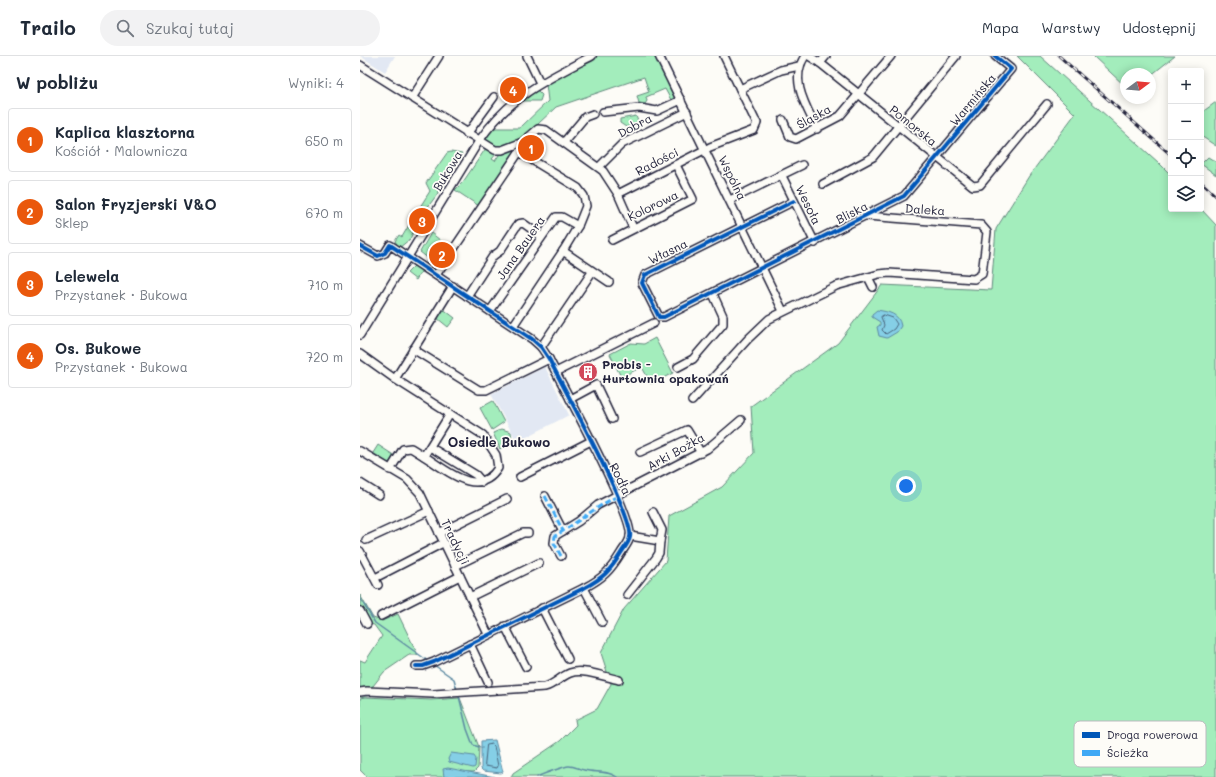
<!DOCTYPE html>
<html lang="pl">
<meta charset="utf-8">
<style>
body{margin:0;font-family:Mali,sans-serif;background:#f2f2f3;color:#1f2937}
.controls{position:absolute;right:12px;top:12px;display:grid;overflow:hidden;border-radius:4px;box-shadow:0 2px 10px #0003}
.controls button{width:36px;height:36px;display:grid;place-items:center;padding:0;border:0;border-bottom:1px solid #e0e1e3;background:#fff;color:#1f2937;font:20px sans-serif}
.compass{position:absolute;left:760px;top:12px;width:36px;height:36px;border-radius:50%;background:#fff;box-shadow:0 2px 10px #0003;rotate:74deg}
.you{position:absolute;left:546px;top:430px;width:14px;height:14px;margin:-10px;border:3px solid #fff;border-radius:50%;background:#1a73e8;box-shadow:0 0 0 6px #1a73e833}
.badge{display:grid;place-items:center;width:26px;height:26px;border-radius:50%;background:#ea580c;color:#fff;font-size:13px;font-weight:700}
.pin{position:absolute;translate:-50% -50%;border:2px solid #fff;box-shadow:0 1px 4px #0006}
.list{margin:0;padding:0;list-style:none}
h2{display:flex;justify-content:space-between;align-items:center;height:52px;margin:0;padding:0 16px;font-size:17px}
h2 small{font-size:13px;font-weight:400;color:#747a83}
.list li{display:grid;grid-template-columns:26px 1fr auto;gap:12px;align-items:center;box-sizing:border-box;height:64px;margin:0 8px 8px;padding:0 8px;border:1px solid #e0e1e3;border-radius:4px}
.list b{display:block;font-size:15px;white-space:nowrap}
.list p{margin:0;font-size:13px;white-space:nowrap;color:#747a83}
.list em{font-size:13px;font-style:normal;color:#747a83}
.icon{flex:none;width:22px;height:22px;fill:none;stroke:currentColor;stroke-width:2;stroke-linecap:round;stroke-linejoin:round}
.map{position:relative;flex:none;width:856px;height:721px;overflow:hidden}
header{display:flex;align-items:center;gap:24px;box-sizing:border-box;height:56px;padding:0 20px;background:#fff;border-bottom:1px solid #e0e1e3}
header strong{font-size:19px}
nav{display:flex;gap:22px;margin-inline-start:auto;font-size:14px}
.search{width:280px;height:36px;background:#f2f2f3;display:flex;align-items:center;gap:10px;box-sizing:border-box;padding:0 14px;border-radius:22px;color:#747a83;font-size:15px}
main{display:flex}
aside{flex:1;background:#fff}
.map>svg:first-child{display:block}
</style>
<header>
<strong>Trailo</strong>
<div class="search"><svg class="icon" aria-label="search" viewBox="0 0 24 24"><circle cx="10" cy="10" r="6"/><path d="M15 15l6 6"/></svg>Szukaj tutaj</div>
<nav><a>Mapa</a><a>Warstwy</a><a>Udostępnij</a></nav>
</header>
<main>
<aside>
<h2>W pobliżu<small>Wyniki: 4</small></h2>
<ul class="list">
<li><span class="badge">1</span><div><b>Kaplica klasztorna</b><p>Kościół · Malownicza</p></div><em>650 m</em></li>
<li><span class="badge">2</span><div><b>Salon Fryzjerski V&amp;O</b><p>Sklep</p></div><em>670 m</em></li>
<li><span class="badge">3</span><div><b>Lelewela</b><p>Przystanek · Bukowa</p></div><em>710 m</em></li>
<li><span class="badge">4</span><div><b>Os. Bukowe</b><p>Przystanek · Bukowa</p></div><em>720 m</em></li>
</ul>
</aside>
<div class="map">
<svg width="856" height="721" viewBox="0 0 856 721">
<rect width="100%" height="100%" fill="#fdfcf7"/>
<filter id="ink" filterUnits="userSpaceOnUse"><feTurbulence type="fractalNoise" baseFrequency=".025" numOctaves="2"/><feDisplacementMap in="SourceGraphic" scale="8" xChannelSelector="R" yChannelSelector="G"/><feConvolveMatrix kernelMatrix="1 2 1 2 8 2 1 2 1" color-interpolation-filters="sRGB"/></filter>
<g filter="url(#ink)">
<g fill="#e2e8f3">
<polygon points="0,0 35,0 25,16"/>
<polygon points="185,311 209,359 157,386 131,338"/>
</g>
<g fill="#a3edbc" stroke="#62887c">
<polygon points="238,0 296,0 316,42 311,44 305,33 286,41 287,45 285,48 279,47 277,40 289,36 284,21 196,51 160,85 138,93 125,86 125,82 131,72 159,72 162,70 188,45 186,28"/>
<polygon points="657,0 680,0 799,107 811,119 811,153 841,153 856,169 856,721 151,721 153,717 200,685 216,669 215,664 237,653 251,628 241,597 264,553 306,505 309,460 362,431 394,397 391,350 478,287 522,229 631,234 636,173 669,120 715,58"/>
<polygon points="735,0 815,0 790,20 790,18 766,18 766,31 734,1"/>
<polygon points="177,34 182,39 180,45 159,45"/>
<polygon points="856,46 856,90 841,80 841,57"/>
<polygon points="276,60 279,68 266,71 260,67 260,63"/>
<polygon points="126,92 137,97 132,103 135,105 139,99 138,97 153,93 155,95 119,150 95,134 103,126"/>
<polygon points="91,96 102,98 76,140 58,164 53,162 70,135 66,127 87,97"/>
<polygon points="848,101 856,106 856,119 841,108"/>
<polygon points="52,164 54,165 53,170 55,172 50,183 39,192 35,185 39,179 42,181"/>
<polygon points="71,177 80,184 82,191 92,191 87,199 83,195 80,200 84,203 80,209 77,210 74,207 78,202 75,201 73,206 60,196"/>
<polygon points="54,210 62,214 56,224 47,217"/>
<polygon points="82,252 95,262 88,271 77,262"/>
<polygon points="295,282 313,317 291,328 282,311 261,321 250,298 271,287 284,288"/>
<polygon points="133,345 144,366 132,374 120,352"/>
<polygon points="142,373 151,376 152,384 140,393 133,377"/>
<polygon points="18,389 35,400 30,408 13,397"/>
<polygon points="0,539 13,562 22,565 38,558 58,599 49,599 24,616 13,630 0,633 0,604 5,606 22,580 14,569 10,568 0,550"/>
<polygon points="5,641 71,644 100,642 119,691 118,712 114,716 86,715 85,721 7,721 0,714 0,642"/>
</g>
<g fill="#85cfe6" stroke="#5d8aa2">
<path d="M 517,254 C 528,256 539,257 541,270 L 537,276 L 527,282 L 519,280 L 517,271 L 520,269 L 520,266 L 512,261 L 512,258 Z"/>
<polygon points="135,684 143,716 141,717 123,715 121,713 121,685"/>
<polygon points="91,697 114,700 116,703 115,711 113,712 89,706 88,703"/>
<polygon points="88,712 135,721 84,721 83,713"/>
</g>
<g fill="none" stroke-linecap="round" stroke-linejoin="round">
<g stroke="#4a677f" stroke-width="1">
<polygon points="524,259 533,262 537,268 534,273 526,278 522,274 524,269 521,261"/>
<polygon points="127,689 132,688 134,690 138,710 137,712 125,710"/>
</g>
<g stroke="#5d8aa2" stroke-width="1.5">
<polyline points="0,542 15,567 68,605"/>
<polyline points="74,609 94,623 97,634"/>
<polyline points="99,640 107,673 113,689 122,692"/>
<path d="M 177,721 C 180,719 205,710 209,710 C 214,710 219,713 224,714 C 235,717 248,714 257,721"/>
</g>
<defs>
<g id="minor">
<polyline points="167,0 180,27"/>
<polyline points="299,0 423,255"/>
<path d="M 445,0 C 429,24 446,50 457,73"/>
<polyline points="449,0 460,7 613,130 620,129 687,48"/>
<polyline points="460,7 466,0"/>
<polyline points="0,9 135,94 142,94 163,86 178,73 186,74 243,115 258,138 273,172"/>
<polyline points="380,33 421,14 439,10"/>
<polyline points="52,42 79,0"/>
<polyline points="243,56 279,52 297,55 321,44"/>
<polyline points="423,64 430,81 436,83 480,60 531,0"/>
<polyline points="107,78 134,41"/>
<polyline points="204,86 225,61 233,58"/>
<polyline points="239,111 262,88 327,56"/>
<polyline points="422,120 455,187"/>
<polyline points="463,128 513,101 596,0"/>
<polyline points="258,138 350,91 394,74 397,67 395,64 364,0"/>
<polyline points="370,144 442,109"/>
<polyline points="434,145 285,219 282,227 299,261 304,261 544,140 651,13 635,0"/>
<polyline points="252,184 333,143 316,109"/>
<path d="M 0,190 L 18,200 L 25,197 L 30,189 L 172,283 L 181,291 L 189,303 C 202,328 275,462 270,481 C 269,487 264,492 261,497 C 250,515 243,522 224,532 L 74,606 L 63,610 L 56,610"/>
<polyline points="203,195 249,226"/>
<polyline points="76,219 159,96 218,132 224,140 226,150 218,170 203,195 153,270"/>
<polyline points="508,221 513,231"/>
<polyline points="107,240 133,200 140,195 158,168 163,167 181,180"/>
<polyline points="130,255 196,161 202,161 218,170"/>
<path d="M 0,279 L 119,85 C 150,40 184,25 232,0"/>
<polyline points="181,291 232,216"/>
<polyline points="53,293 119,334 126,334 189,303"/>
<path d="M 0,298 L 35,323 L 123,379 L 136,399 L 138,412 C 118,444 85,413 64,400"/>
<polyline points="318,311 333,303 363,268 363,260 353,238"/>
<polyline points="196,316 294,267"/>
<polyline points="35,323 93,230"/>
<polyline points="210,343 236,329 252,363"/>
<polyline points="332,345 388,283 409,263 476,230 519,218 529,217 614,223 622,218 627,176 621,169 507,160"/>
<polyline points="70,391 116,419 122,426"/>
<polyline points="0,395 47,423 60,437 128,578"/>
<polyline points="280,396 327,374 341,397"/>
<polyline points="30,414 43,393 51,392 64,400 90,358"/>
<polyline points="160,421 231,385"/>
<polyline points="0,427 19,439"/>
<polyline points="185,440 203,475"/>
<polyline points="79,477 147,443"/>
<polyline points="270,480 300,485 302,474 293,456"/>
<polyline points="6,484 69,455"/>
<polyline points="0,495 18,529"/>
<polyline points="201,500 194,487 195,480 219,465 238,449 347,393 381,364"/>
<polyline points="95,510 163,477 168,477"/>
<polyline points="15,522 83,487"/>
<polyline points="224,532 242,566"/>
<polyline points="267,539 296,502 299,497 300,485"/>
<polyline points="110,541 179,507"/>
<polyline points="182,552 208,603"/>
<polyline points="0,555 7,568"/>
<polyline points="21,560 100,520"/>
<polyline points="145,570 166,611"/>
<polyline points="110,588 128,626"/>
<path d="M 0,636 L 7,635 L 73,638 L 185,631 C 195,628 200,621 210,617 C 223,612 245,621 259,624"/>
</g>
</defs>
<use href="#minor" stroke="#22223b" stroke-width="10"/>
<use href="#minor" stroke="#fdfcf7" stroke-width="7"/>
<defs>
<g id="rail">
<polyline points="699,0 811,99"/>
<polyline points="841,126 856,140"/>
</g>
</defs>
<use href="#rail" stroke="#22223b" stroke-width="3"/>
<use href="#rail" stroke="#fdfcf7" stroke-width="1.5" stroke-dasharray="4.5" stroke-linecap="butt"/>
<g stroke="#3fa9f5" stroke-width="3" stroke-dasharray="6 3" stroke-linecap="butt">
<polyline points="185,440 203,475"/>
<path d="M 201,500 L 194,487 L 195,480 C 217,467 235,451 258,440"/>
</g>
<defs>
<g id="cycleway">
<polyline points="434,145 285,219 282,227 299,261 304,261 544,140 651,13 635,0"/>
<path d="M 0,190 L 18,200 L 25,197 L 30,189 L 172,283 L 181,291 L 189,303 C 202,328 275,462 270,481 C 269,487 264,492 261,497 C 250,515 243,522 224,532 L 74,606 L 63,610 L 56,610"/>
</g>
</defs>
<use href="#cycleway" stroke="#fdfcf7" stroke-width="6"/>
<use href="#cycleway" stroke="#0057b8" stroke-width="4"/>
</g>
</g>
<defs>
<symbol id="building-disc" viewBox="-11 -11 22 22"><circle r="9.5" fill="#d1495b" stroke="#fdfcf7"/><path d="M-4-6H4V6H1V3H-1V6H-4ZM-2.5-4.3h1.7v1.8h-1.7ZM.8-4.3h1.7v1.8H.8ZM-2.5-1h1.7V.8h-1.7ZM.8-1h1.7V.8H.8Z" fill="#fff"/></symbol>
</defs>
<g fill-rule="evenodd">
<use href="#building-disc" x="217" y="305" width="22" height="22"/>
</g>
<g text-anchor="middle" stroke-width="3.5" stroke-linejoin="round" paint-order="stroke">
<g font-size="12" fill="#22223b" stroke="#fdfcf7">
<text transform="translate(613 44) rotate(-50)" y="4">Warmińska</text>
<text transform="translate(454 61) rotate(-29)" y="4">Śląska</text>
<text transform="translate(275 70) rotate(-28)" y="4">Dobra</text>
<text transform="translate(553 70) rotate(39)" y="4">Pomorska</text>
<text transform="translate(297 106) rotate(-27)" y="4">Radości</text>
<text transform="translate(88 115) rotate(-59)" y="4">Bukowa</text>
<text transform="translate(372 122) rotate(64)" y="4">Wspólna</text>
<text transform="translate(448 149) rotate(64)" y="4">Wesoła</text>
<text transform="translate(293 150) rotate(-26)" y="4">Kolorowa</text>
<text transform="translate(565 154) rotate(4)" y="4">Daleka</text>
<text transform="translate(492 157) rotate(-27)" y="4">Bliska</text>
<text transform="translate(161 192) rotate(-55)" y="4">Jana Bauera</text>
<text transform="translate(308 196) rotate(-26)" y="4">Własna</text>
<text transform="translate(316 396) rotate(-29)" y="4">Arki Bożka</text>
<text transform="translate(260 423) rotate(64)" y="4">Rodła</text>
<text transform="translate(95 486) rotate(64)" y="4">Tradycji</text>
</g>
<g font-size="12" font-weight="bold" fill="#22223b" stroke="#fdfcf7" text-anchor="start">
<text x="242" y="313">Probis -<tspan x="242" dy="14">Hurtownia opakowań</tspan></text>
</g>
<g font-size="13" font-weight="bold" fill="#22223b" stroke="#fdfcf7">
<text x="139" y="391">Osiedle Bukowo</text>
</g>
</g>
<rect x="714" y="665" width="132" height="46" rx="6" fill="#fdfcf7" stroke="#bbbbbf" stroke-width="1"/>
<rect x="722" y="676" width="18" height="6" fill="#0057b8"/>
<rect x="722" y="694" width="18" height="6" fill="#3fa9f5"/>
<g font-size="11" fill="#22223b">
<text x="747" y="683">Droga rowerowa</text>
<text x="747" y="701">Ścieżka</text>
</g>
</svg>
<div class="controls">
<button>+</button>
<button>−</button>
<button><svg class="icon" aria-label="locate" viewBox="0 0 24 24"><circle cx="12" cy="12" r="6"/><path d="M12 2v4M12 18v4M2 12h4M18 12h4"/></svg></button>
<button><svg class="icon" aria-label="layers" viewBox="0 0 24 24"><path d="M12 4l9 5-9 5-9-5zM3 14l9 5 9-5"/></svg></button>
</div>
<svg class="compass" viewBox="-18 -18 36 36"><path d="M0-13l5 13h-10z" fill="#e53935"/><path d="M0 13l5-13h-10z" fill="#747a83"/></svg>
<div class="you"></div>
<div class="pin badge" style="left:171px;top:92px">1</div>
<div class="pin badge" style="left:82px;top:199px">2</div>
<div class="pin badge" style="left:62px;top:165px">3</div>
<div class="pin badge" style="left:153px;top:34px">4</div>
</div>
</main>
